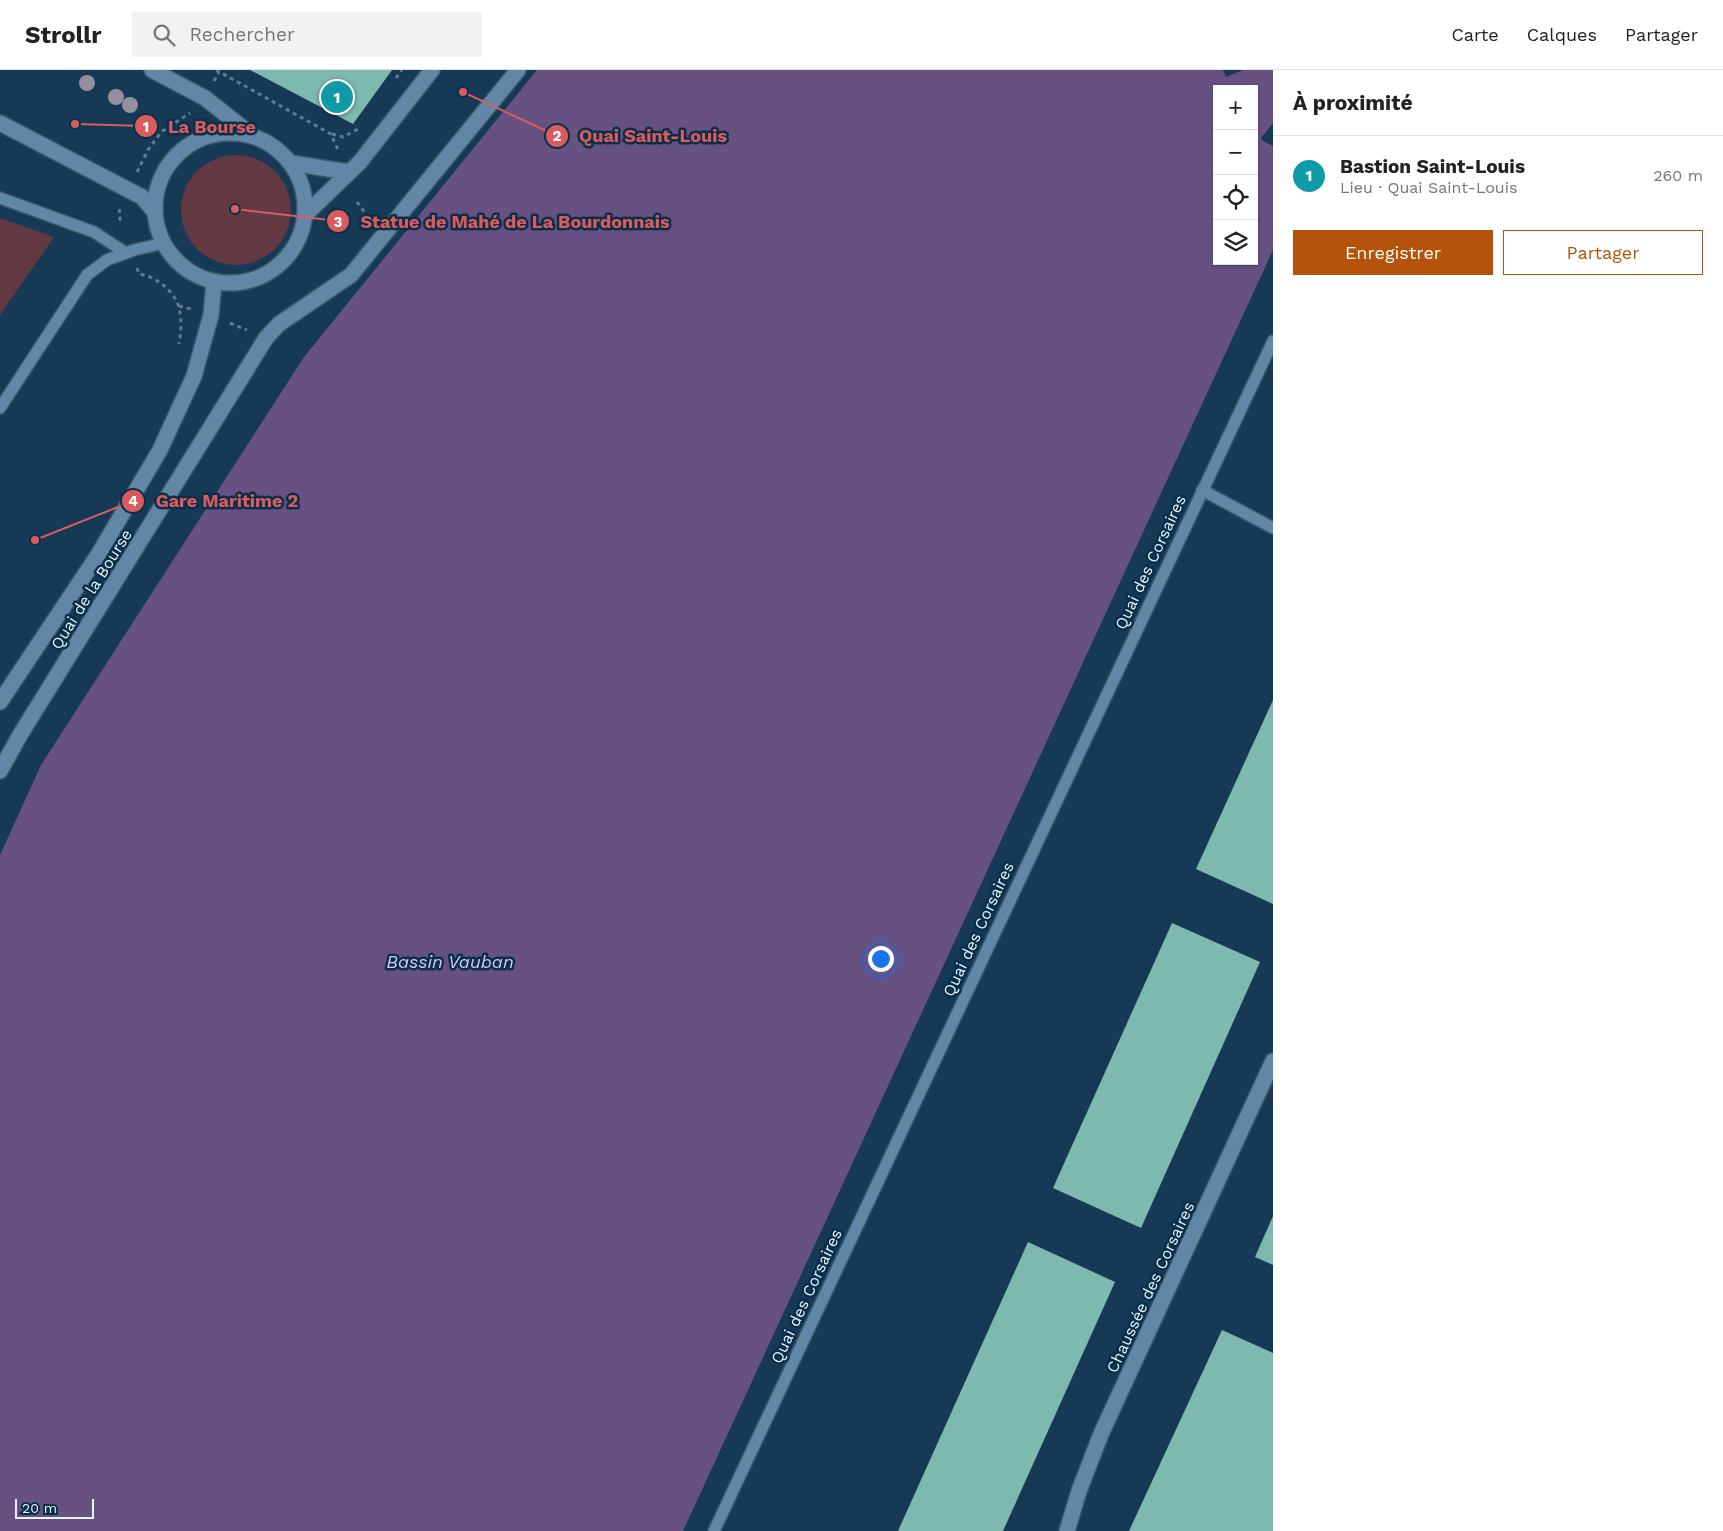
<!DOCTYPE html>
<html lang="fr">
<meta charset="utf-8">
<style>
body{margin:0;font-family:"Work Sans",sans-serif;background:#f2f2f2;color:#222}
.controls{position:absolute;right:15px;top:15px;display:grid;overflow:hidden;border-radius:0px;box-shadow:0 1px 4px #0004}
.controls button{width:45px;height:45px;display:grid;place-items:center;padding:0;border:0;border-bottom:1px solid #e0e0e0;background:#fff;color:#222;font:25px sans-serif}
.scale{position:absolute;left:15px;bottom:12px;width:79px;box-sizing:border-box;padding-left:5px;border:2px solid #e7f3fe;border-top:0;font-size:14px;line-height:18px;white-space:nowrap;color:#e7f3fe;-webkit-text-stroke:4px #0a2f4a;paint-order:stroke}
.you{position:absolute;left:880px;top:888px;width:18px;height:18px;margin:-12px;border:4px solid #fff;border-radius:50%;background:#1a73e8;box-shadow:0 0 0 8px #1a73e833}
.badge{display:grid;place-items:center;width:32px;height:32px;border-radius:50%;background:#b45309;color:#fff;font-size:16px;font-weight:700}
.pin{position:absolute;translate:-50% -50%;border:2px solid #fff;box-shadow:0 1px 5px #0006}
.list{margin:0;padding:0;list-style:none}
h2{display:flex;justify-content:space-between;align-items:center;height:65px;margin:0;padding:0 20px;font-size:21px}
h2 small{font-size:16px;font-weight:400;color:#767676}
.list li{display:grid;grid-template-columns:32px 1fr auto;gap:15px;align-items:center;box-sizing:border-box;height:80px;padding:0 20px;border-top:1px solid #e0e0e0}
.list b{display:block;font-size:19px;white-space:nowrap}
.list p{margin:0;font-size:16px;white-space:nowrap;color:#767676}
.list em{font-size:16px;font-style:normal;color:#767676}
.actions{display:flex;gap:10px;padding:15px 20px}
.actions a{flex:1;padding:11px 0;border:1px solid #b45309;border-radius:0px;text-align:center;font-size:18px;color:#b45309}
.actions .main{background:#b45309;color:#fff}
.icon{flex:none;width:28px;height:28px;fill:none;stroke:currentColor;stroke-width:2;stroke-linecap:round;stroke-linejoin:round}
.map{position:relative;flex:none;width:1273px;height:1461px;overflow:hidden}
header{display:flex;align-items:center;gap:30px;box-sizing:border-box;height:70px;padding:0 25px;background:#fff;border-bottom:1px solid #e0e0e0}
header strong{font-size:24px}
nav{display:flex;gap:28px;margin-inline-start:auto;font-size:18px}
.search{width:350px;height:45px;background:#f2f2f2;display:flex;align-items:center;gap:12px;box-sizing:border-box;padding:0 18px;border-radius:0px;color:#767676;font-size:19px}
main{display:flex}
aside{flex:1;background:#fff}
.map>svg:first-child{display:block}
</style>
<header>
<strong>Strollr</strong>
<div class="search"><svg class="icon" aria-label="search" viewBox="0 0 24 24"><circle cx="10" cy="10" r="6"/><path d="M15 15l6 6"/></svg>Rechercher</div>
<nav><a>Carte</a><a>Calques</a><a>Partager</a></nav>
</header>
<main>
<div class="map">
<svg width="1273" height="1461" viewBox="0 0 1273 1461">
<rect width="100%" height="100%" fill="#163a55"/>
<g fill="#623943">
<circle cx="236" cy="140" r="55"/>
<polygon points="0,148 54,167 0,245"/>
</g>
<path fill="#675183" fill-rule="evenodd" d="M 537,0 L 1223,0 L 1226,7 L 1243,0 L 1273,0 L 1273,53 L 1261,68 L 1263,71 L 1273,76 L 1273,180 L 683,1461 L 0,1461 L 0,785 L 41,695 L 304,287 ZM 1217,19 L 1254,19 L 1254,191 L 1217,191 Z"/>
<g fill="#7eb9b0">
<polygon points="250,0 392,0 353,54"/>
<polygon points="1273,630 1273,834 1196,799"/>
<polygon points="1172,853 1260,892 1141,1158 1053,1118"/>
<polygon points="1273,1146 1273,1195 1255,1187"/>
<polygon points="1028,1172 1115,1212 1003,1461 898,1461"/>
<polygon points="1222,1260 1273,1283 1273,1461 1129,1461"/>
</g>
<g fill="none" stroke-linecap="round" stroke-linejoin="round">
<defs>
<g id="lane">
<polyline points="0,128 94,162 126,183"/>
<polyline points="0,338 87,205 107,190 134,180 164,173"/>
<polyline points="1202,420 1273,458"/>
<polyline points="714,1461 1273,271"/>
</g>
<g id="street">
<polyline points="152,0 205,28 253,66"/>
<polyline points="0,53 142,127 155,142"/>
<polyline points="0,701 20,665 266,268 279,254 351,205 518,0"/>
</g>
<g id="secondary">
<circle cx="230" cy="138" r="75"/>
<polyline points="291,93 348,102"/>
<polyline points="306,144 360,92 432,0"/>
<polyline points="0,632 98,485 160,380 194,306 211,245 214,212"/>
<polyline points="1067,1461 1079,1421 1101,1364 1273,991"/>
</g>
</defs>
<use href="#lane" stroke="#3c576c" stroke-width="14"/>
<use href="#street" stroke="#3c576c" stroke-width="18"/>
<use href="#secondary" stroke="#3c576c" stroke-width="18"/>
<g stroke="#617c91" stroke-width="3" stroke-dasharray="4 4" stroke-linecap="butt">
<polyline points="216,0 331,64 338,80"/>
<polyline points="396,8 402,0"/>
<polyline points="214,11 219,2"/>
<polyline points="332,64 343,67 358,59"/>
<polyline points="137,102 148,80 161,62 190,43"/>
<polyline points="357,132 370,150"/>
<polyline points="120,139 119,143 121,155"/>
<path d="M 137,198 L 139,204 C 155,206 175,221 179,238 C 182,250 181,262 179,274"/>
<polyline points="179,236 191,239"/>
<polyline points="230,253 247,260"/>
</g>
<use href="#lane" stroke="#6287a6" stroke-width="11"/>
<use href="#street" stroke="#6287a6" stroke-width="15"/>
<use href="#secondary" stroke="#6287a6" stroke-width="15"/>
</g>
<g fill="#948fa0">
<circle cx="87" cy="13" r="8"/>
<circle cx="116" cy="27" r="8"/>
<circle cx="130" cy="35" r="8"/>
</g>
<g text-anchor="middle" stroke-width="5" stroke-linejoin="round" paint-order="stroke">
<g font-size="16" fill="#e7f3fe" stroke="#0a2f4a">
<text transform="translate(1150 492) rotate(-65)" y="6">Quai des Corsaires</text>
<text transform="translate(91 519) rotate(-58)" y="6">Quai de la Bourse</text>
<text transform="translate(978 859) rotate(-65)" y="6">Quai des Corsaires</text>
<text transform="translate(1150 1217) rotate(-65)" y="6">Chaussée des Corsaires</text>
<text transform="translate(806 1226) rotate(-65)" y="6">Quai des Corsaires</text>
</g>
<g font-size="18" font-style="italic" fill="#dbc8f7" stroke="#0a2f4a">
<text x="450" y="898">Bassin Vauban</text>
</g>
</g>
<path fill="none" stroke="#da5b5e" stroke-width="2" d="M75 54L146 56M463 22L557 66M235 139L338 151M35 470L133 431"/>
<g fill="#da5b5e" stroke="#0a2f4a" stroke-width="2">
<circle cx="75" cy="54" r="5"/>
<circle cx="463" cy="22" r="5"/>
<circle cx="235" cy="139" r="5"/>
<circle cx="35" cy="470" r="5"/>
<circle cx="146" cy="56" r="12"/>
<circle cx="557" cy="66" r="12"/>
<circle cx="338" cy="151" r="12"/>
<circle cx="133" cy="431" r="12"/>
</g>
<g font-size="15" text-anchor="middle" font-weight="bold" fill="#fff">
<text x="146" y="62">1</text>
<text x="557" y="71">2</text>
<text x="338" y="157">3</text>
<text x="133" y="436">4</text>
</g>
<g font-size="18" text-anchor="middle" font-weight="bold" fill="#da5b5e" stroke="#0a2f4a" stroke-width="5" stroke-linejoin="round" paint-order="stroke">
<text x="212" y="63">La Bourse</text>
<text x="653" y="72">Quai Saint-Louis</text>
<text x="515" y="158">Statue de Mahé de La Bourdonnais</text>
<text x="227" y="437">Gare Maritime 2</text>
</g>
</svg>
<div class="controls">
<button>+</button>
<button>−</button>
<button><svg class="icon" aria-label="locate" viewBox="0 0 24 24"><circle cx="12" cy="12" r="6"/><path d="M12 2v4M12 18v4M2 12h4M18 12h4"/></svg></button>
<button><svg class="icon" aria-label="layers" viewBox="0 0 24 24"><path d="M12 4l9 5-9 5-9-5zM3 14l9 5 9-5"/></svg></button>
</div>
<div class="scale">20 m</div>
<div class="you"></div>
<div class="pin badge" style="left:337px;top:27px;background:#0f9aa8">1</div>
</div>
<aside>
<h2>À proximité<small></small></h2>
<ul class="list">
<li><span class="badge" style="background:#0f9aa8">1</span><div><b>Bastion Saint-Louis</b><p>Lieu · Quai Saint-Louis</p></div><em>260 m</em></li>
</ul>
<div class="actions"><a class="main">Enregistrer</a><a>Partager</a></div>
</aside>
</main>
